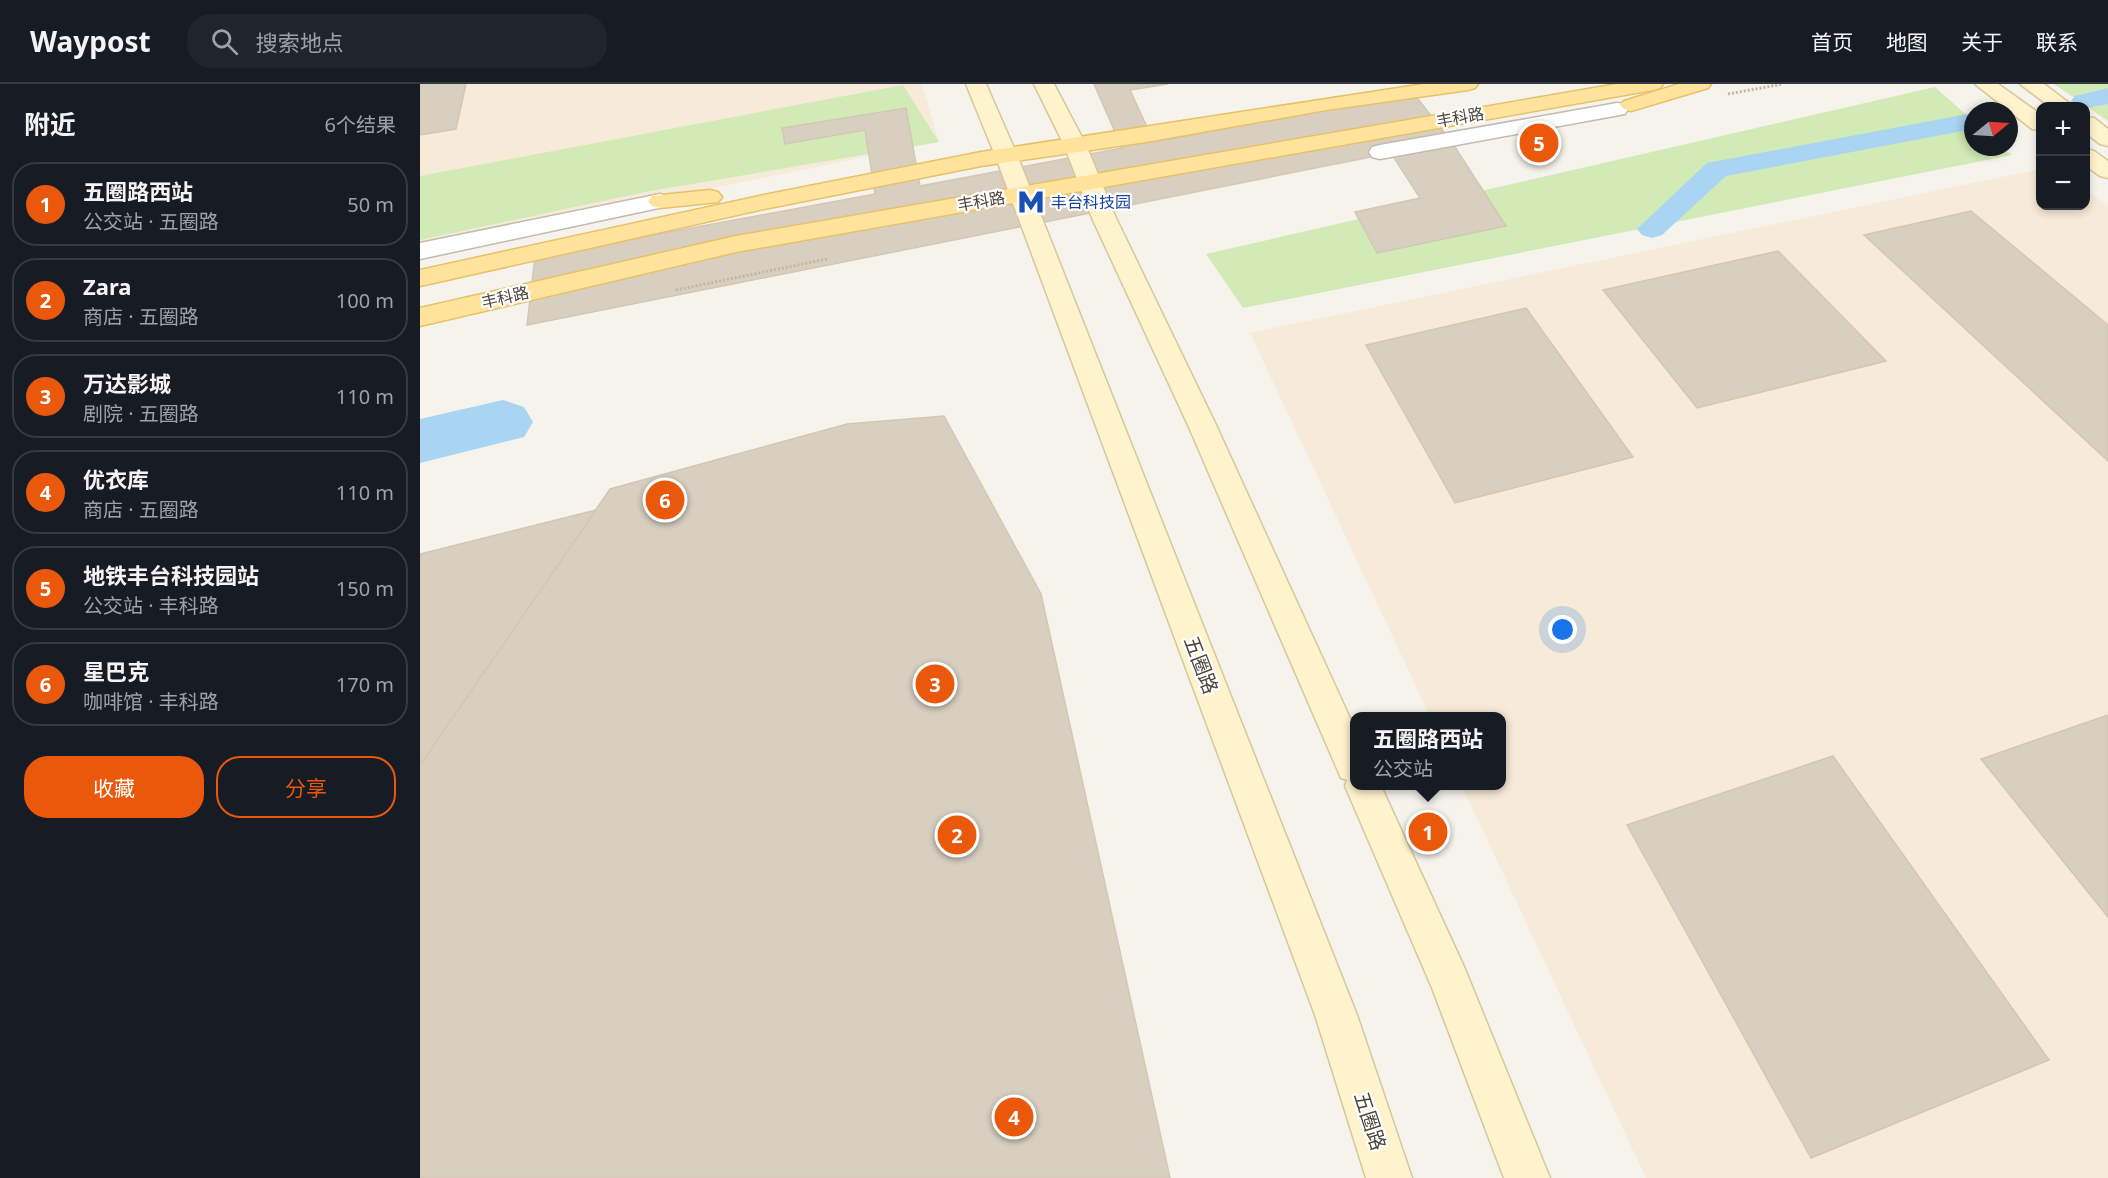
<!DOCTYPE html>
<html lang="zh">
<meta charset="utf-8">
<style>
body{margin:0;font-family:"Noto Sans","Noto Sans SC",sans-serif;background:#20242c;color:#f1f3f6}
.controls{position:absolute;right:18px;top:18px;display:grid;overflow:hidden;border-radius:12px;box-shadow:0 3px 9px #0003}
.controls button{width:54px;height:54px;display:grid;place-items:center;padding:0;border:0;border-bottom:2px solid #363941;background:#171b24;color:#f1f3f6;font:30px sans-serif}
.compass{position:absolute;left:1544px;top:18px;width:54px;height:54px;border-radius:50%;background:#171b24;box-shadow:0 3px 9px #0003;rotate:72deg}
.you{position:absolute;left:1143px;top:546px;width:21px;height:21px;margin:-15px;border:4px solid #fff;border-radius:50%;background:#1a73e8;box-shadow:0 0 0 9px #1a73e833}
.badge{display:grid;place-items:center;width:39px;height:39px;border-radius:50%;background:#ea580c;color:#fff;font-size:20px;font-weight:700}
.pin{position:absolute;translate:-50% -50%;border:3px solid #fff;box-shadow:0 2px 6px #0006}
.popup{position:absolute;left:930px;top:628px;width:156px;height:78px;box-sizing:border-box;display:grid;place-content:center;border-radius:12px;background:#171b24;filter:drop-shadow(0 2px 4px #0005);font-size:20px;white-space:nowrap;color:#9ea1a6}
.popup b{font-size:22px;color:#f1f3f6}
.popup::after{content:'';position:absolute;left:50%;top:100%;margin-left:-12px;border:12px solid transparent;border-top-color:#171b24}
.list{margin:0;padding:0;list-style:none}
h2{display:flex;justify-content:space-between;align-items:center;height:78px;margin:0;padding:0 24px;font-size:26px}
h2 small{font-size:20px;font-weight:400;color:#9ea1a6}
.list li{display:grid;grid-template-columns:39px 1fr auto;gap:18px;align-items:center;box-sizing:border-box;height:84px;margin:0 12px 12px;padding:0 12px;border:2px solid #363941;border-radius:24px}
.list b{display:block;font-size:22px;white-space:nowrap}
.list p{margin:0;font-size:20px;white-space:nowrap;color:#9ea1a6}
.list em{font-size:20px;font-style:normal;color:#9ea1a6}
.actions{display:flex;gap:12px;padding:18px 24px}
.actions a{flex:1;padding:14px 0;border:2px solid #ea580c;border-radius:24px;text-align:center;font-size:21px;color:#ea580c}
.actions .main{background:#ea580c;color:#fff}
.icon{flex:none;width:33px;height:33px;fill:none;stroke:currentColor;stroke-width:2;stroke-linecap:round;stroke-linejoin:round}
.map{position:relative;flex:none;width:1688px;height:1094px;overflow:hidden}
header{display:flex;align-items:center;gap:36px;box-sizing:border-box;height:84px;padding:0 30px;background:#171b24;border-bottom:2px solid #363941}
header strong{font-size:28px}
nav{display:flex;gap:33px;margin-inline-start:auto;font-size:21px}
.search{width:420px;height:54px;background:#20242c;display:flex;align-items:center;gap:15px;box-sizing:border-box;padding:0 21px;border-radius:24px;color:#9ea1a6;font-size:22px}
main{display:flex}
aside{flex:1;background:#171b24}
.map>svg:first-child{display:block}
</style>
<header>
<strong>Waypost</strong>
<div class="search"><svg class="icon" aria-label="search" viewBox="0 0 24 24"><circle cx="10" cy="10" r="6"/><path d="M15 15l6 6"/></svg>搜索地点</div>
<nav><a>首页</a><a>地图</a><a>关于</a><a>联系</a></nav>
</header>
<main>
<aside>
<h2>附近<small>6个结果</small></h2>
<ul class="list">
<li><span class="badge">1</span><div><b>五圈路西站</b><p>公交站 · 五圈路</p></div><em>50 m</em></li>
<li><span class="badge">2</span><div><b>Zara</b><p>商店 · 五圈路</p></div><em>100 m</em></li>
<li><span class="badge">3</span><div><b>万达影城</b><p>剧院 · 五圈路</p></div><em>110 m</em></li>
<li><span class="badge">4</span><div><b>优衣库</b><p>商店 · 五圈路</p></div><em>110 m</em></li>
<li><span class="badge">5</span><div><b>地铁丰台科技园站</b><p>公交站 · 丰科路</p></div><em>150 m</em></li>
<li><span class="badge">6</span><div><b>星巴克</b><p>咖啡馆 · 丰科路</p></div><em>170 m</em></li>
</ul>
<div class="actions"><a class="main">收藏</a><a>分享</a></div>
</aside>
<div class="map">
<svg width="1688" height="1094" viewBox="0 0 1688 1094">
<rect width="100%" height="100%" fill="#f6f3ec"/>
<g fill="#f7ead8">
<polygon points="0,0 502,0 519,58 0,164"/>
<polygon points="1620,85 1620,122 1666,122 1666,105 1688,122 1688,1094 1226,1094 1042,702 1082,702 1082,632 1010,632 830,249"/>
</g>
<g fill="#d2eab5">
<polygon points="1634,0 1688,0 1688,37"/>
<polygon points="483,1 519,58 225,108 0,156 0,92"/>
<polygon points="1515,3 1553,37 1553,63 1583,63 1592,71 823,224 786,170"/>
</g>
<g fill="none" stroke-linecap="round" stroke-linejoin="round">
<g fill="#a9d4f2" fill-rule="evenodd">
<polygon points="1688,4 1688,20 1666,24 1666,22 1655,22 1651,17 1655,12"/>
<polygon points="1553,29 1553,45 1306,92 1242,151 1232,154 1222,151 1217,145 1287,79"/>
</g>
<polygon fill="#a9d4f2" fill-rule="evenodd" points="83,316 104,323 113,338 104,353 0,379 0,335"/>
</g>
<g fill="#d8cfc1" stroke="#d3c7b4" stroke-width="1.5">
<polygon points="0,0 46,0 36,45 0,51"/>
<polygon points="674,0 748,0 710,6 734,58 994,10 1031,57 1086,142 957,169 935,128 1000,114 971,69 107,241 115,173 455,110 445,46 365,60 362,44 486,24 500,102 702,64"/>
<polygon points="1551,127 1688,241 1688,377 1444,151"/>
<polygon points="1358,167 1466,277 1277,324 1183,206"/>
<polygon points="1106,224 1213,373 1035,419 946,261"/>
<polygon points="524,332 621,510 750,1094 0,1094 0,681 190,405 427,340"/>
<polygon points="176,426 0,681 0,470"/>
<polygon points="1688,631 1688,833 1561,675"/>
<polygon points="1413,672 1629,976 1391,1074 1207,741"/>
</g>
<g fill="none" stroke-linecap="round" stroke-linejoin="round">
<defs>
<g id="street">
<polygon points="1197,19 1205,20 1208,25 1205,30 960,75 952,73 949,68 952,63 960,61"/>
<polygon points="240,110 248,112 252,117 248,122 0,175 0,159"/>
</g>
<g id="secondary">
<polygon points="546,0 566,0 597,71 937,931 992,1094 946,1094 895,931 575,71"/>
<polygon points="614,0 634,0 666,61 696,134 796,341 934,643 934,702 961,702 1045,885 1130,1094 1084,1094 1012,904 925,702 927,696 921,694 768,341 672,134 644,61"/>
<polygon points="1555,0 1578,0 1620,30 1620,46 1612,45"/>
<polygon points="1600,0 1624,0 1653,22 1629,22"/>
<polygon points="1666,33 1674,34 1688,45 1688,62 1680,60 1666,49"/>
<polygon points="1666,65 1674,67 1688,77 1688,94 1680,92 1666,82"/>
</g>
<g id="primary">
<polygon points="1004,0 1058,0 1055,4 1048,6 906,26 726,58 561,82 344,125 0,202 0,186 344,111 561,68"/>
<polygon points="1197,0 1243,0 1240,4 1233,6 316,168 0,242 0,224 316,152"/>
<polygon points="1259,0 1291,0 1288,4 1211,27 1204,25 1200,21 1204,17"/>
<polygon points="290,106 298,108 302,113 298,118 240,124 232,122 228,117 232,112"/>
</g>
</defs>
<use href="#street" stroke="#c2bbae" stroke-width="3"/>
<use href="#secondary" stroke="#d6c79b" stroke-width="3"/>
<use href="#primary" stroke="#e6c16a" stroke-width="3"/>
<g stroke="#c4b79f" stroke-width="3" stroke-dasharray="2 2" stroke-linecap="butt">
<polyline points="1308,10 1363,0"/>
<polyline points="256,206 407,175"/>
</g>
<use href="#street" fill="#fff" fill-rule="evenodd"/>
<use href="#secondary" fill="#fff3cd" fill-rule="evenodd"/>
<use href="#primary" fill="#ffe39c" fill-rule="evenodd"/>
</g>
<defs>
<symbol id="metro-bare" viewBox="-9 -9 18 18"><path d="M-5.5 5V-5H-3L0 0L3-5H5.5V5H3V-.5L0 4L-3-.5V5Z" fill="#1a4fb4" stroke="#fff" stroke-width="2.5" paint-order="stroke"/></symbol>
</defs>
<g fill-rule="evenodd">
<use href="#metro-bare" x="592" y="99" width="38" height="38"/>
</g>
<g text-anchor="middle" stroke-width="4.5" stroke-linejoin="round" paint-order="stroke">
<g font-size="16" fill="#4b4439" stroke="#fff">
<text transform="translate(1040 33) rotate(-10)" y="6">丰科路</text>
<text transform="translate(561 117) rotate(-10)" y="6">丰科路</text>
<text transform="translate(85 213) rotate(-13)" y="6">丰科路</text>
</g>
<g font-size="16" fill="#164399" stroke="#fff" text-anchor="start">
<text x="631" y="124">丰台科技园</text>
</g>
<g font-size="20" fill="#4b4439" stroke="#fff">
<text transform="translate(781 581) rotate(69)" y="7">五圈路</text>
<text transform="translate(950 1037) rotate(72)" y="7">五圈路</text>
</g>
</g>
</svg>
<div class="controls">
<button>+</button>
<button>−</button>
</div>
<svg class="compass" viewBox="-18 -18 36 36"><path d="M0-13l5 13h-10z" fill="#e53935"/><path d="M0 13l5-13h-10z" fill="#9ea1a6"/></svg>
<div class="you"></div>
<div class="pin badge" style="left:1008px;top:748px">1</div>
<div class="popup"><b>五圈路西站</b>公交站</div>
<div class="pin badge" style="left:537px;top:751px">2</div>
<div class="pin badge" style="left:515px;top:600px">3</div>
<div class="pin badge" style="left:594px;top:1033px">4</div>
<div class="pin badge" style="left:1119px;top:59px">5</div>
<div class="pin badge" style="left:245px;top:416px">6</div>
</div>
</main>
